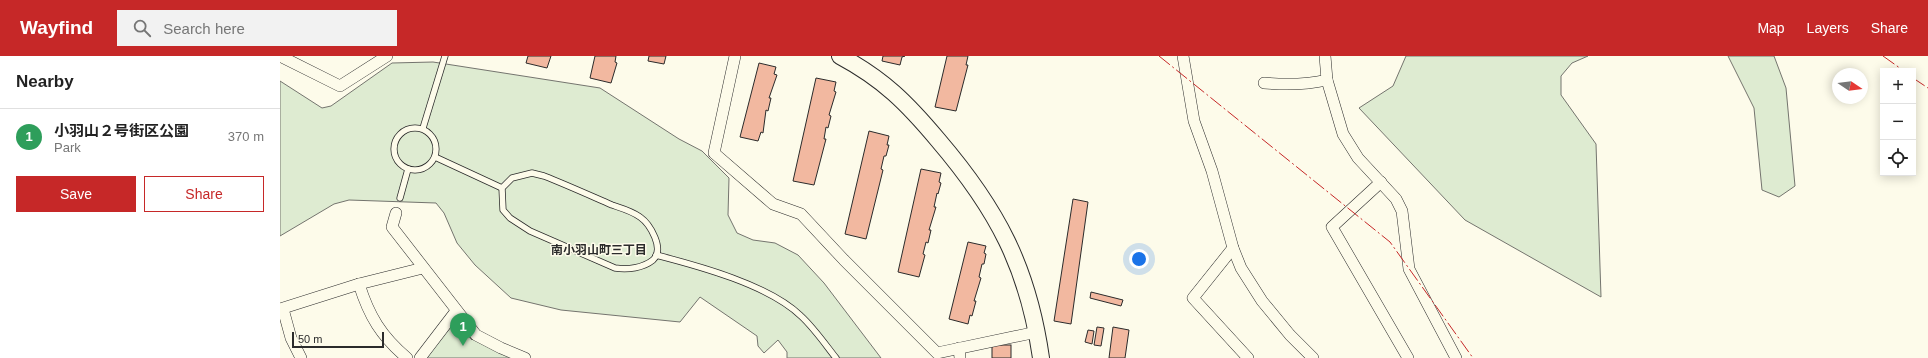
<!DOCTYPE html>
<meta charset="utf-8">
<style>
body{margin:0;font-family:Arial,"Noto Sans JP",sans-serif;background:#f2f2f2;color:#222}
.controls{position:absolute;right:12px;top:12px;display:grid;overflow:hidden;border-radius:0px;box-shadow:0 2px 10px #0003}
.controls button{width:36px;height:36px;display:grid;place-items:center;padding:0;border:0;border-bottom:1px solid #e0e0e0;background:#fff;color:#222;font:20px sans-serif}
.compass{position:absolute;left:1552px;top:12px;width:36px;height:36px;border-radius:50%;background:#fff;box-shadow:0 2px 10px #0003;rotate:103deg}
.scale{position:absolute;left:12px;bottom:10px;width:92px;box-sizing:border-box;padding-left:4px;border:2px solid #2b2b2b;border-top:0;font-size:11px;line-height:14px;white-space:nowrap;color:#2b2b2b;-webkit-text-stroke:3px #fdfbea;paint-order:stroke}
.you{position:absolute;left:859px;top:203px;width:14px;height:14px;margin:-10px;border:3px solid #fff;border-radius:50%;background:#1a73e8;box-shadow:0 0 0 6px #1a73e833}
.badge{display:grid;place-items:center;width:26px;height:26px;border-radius:50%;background:#c62828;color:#fff;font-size:13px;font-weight:700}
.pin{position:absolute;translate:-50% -33px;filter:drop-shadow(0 1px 2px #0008)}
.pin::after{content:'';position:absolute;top:21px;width:14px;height:12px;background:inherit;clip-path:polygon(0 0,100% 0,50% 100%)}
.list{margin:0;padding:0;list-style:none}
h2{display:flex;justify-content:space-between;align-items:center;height:52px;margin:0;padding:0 16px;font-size:17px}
h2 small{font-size:13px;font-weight:400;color:#767676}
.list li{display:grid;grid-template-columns:26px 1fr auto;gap:12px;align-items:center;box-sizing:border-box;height:56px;padding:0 16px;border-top:1px solid #e0e0e0}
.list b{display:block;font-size:15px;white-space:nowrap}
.list p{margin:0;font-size:13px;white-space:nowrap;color:#767676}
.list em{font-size:13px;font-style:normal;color:#767676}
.actions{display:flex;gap:8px;padding:12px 16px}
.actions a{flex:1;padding:9px 0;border:1px solid #c62828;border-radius:0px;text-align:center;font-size:14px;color:#c62828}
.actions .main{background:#c62828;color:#fff}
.icon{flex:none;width:22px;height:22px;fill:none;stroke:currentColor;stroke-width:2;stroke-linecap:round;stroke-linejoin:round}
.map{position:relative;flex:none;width:1648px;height:302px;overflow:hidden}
header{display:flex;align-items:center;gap:24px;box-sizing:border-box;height:56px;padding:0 20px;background:#c62828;color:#fff}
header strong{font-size:19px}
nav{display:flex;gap:22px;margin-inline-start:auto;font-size:14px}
.search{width:280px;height:36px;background:#f2f2f2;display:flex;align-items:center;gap:10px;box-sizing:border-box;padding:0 14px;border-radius:0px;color:#767676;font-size:15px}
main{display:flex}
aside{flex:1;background:#fff}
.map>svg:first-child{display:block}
</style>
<header>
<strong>Wayfind</strong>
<div class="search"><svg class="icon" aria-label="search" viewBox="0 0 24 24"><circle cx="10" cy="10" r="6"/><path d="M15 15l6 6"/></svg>Search here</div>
<nav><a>Map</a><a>Layers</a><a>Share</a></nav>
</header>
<main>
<aside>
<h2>Nearby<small></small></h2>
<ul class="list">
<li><span class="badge" style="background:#2e9e5b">1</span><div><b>小羽山２号街区公園</b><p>Park</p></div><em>370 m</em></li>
</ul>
<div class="actions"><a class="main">Save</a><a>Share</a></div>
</aside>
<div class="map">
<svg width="1648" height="302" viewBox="0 0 1648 302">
<rect width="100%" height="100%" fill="#fdfbea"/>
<g fill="#deebd1" stroke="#74746e">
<polygon points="1126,0 1308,0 1292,7 1281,20 1281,39 1316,88 1321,241 1185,164 1079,52 1113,30"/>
<polygon points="1448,0 1494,0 1506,32 1515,130 1499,141 1482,134 1474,52"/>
<polygon points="153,6 320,32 399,83 422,95 449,122 448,159 457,177 473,184 495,187 518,199 544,227 601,302 507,302 507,296 498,284 484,297 478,290 477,280 420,241 400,266 281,254 231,242 195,209 177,187 164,157 156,147 69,144 54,148 0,180 0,25 42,52 51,50 112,7"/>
<polygon points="178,268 192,284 195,281 239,302 147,302 169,269"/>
</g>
<g fill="#f2b8a0" stroke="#2b2b2b">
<polygon points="248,0 271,0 267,12 246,7"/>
<polygon points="315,0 336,0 335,6 337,7 331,27 310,22"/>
<polygon points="369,0 386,0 384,8 368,5"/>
<polygon points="603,0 625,0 622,1 620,9 602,5"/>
<polygon points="667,0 688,0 686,9 688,9 676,55 655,51"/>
<polygon points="479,7 496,11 494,18 497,19 489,42 491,42 488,55 486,54 483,77 481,76 478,85 460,81"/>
<polygon points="536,22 556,26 554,35 556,36 549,59 551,60 548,72 546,71 544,83 546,83 534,129 513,125"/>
<polygon points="589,75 609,80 607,89 609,89 606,100 604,100 601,113 603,114 586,183 565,178"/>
<polygon points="641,113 661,117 659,126 661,127 658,138 657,137 654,151 656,151 649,174 651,174 648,187 646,186 643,198 645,199 639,221 618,216"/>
<polygon points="793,143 808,146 791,268 774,265"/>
<polygon points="688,186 706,190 704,197 706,198 704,208 702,208 699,221 701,222 694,245 696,245 692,260 690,259 688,268 669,263"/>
<polygon points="811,236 843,244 841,250 810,242"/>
<polygon points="817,271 824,272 821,290 814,289"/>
<polygon points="833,271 849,274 845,302 829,302"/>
<polygon points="808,274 814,275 812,288 805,286"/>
<rect x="712" y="289" width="19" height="13"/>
</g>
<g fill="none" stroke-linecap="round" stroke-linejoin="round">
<defs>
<g id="lane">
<circle cx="135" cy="93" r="21"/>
<polyline points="143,72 165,0"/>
<polyline points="155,101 222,132"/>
<path d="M 252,117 L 264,120 C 287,129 309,139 332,149 C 341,152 352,155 360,161 C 370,168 385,193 373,204 C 363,212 348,214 335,212 L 250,175 L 230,162 L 223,154 L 222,132 L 232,122 Z"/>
<polyline points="120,142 128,113"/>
<path d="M 376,199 C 419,210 489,229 521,260 C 534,272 545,288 556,302"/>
</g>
<g id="street">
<polyline points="0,0 60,30 107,0"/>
<polyline points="455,0 434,97 493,148 521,158 564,204 657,297 757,276"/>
<polyline points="903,0 914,65 932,115 953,192 961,212 982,245 1010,279 1033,302"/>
<polyline points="1045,0 1047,24 1063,78 1078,102 1116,143 1122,155 1129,213 1176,302"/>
<path d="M 984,27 C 1007,29 1025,29 1047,24"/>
<polyline points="1101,126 1052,171 1128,302"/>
<polyline points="116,157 112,171 196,279 221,292 245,302"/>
<polyline points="953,192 913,242 968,302"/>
<path d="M 79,228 C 89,260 101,280 127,302"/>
<polyline points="0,253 79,228 143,212"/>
<polyline points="3,253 11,282 21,302"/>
<polyline points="679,292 680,302"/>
<polyline points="140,302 176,255"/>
</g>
<path id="secondary" d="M 560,0 C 603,23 627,47 658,84 C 717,153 748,211 761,302"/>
</defs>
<use href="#lane" stroke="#2b2b2b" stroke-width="7"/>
<use href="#street" stroke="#2b2b2b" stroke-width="12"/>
<use href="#secondary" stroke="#2b2b2b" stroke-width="18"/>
<use href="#lane" stroke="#fdfbea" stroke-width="5.5"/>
<use href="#street" stroke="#fdfbea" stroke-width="11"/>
<use href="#secondary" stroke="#fdfbea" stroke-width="16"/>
<g stroke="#c62828" stroke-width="1" stroke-dasharray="14 3 2 3" stroke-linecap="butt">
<polyline points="879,0 1110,186 1193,302"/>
<polyline points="1603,0 1624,15"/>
<polyline points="1633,22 1648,32"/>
</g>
</g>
<g text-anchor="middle" stroke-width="3" stroke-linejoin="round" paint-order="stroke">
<g font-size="12" font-weight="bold" fill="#2b2b2b" stroke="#fdfbea">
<text x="319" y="198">南小羽山町三丁目</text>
</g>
</g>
</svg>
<div class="controls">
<button>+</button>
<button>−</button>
<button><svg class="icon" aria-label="locate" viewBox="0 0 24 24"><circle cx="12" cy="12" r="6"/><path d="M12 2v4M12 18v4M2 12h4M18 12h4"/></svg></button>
</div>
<svg class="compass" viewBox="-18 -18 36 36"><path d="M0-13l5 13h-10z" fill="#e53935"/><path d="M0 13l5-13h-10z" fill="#767676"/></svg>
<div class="scale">50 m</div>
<div class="you"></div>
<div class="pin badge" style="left:183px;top:290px;background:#2e9e5b">1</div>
</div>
</main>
